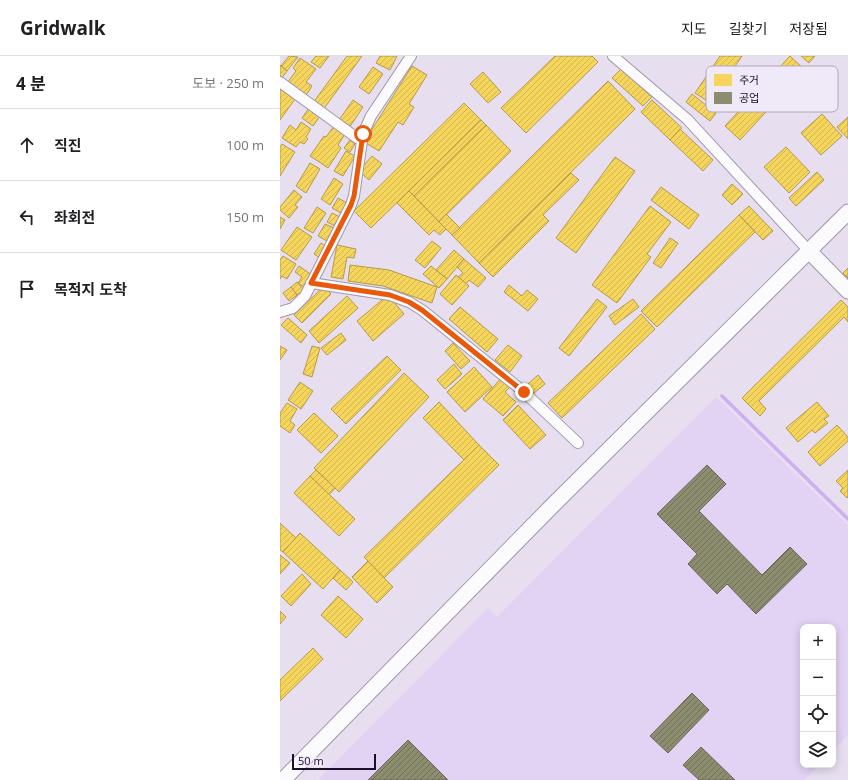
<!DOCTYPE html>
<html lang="ko">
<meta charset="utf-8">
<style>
body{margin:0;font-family:"Open Sans","Noto Sans KR",sans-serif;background:#f2f2f2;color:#202124}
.controls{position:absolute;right:12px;bottom:12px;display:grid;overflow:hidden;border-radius:8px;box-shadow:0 2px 10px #0003}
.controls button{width:36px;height:36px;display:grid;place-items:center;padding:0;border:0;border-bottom:1px solid #e0e0e0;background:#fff;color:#202124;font:20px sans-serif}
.scale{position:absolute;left:12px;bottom:10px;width:84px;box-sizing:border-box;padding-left:4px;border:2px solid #1c0f28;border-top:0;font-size:11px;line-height:14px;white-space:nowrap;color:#1c0f28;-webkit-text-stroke:3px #f0e9f8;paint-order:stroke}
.stop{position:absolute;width:12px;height:12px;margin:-9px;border:3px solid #ea580c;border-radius:50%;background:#fff}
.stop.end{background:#ea580c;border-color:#fff;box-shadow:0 1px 4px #0008}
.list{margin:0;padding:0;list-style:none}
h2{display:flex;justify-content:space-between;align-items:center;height:52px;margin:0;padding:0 16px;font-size:17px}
h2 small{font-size:13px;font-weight:400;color:#757577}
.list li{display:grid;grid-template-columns:26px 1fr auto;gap:12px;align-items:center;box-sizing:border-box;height:72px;padding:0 16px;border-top:1px solid #e0e0e0}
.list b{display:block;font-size:15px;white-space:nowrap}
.list em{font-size:13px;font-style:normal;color:#757577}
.icon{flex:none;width:22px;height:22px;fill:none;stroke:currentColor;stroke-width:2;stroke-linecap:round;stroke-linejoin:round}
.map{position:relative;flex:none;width:568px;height:724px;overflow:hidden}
header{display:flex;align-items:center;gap:24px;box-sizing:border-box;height:56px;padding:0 20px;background:#fff;border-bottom:1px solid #e0e0e0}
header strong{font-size:19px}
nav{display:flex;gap:22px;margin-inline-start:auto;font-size:14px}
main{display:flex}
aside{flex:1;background:#fff}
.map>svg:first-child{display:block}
</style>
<header>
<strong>Gridwalk</strong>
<nav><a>지도</a><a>길찾기</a><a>저장됨</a></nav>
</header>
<main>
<aside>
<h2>4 분<small>도보 · 250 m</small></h2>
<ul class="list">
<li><svg class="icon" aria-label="ahead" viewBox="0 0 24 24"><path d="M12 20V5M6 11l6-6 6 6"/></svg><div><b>직진</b></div><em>100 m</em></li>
<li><svg class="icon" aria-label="left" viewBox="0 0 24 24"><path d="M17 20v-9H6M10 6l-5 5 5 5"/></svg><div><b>좌회전</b></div><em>150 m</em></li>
<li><svg class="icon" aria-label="arrive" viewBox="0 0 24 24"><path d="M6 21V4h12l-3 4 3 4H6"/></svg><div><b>목적지 도착</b></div></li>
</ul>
</aside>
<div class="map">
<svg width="568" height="724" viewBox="0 0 568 724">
<defs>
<pattern id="homes-hatch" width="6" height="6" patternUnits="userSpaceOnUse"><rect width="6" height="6" fill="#f6d55c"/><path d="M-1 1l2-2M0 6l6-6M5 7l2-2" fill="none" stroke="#d2b650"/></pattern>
<pattern id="industry-hatch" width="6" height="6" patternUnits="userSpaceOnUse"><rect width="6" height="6" fill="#8c8c6e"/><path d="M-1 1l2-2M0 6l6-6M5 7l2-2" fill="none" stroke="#72715a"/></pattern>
</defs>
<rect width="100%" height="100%" fill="#e7dfef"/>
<polygon fill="#e2d2f3" points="436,341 568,469 568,679 553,695 553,571 523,571 523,709 539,709 525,724 38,724 208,552 217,561"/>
<g fill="url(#homes-hatch)" stroke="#b59a4c">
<polygon points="9,0 18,1 7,15 1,10"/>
<polygon points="36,0 49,0 40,12 31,6"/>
<polygon points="67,0 82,0 43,54 33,47"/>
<polygon points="100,0 117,0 110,14 96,7"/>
<polygon points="275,0 312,0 318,6 246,77 221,52"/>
<polygon points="440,0 462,0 430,47 415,37"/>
<polygon points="510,0 525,14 460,84 445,70"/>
<polygon points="521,0 535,0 529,7"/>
<polygon points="20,2 36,13 26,26 32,30 25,41 7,27 16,15 13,12"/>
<polygon points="0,9 7,15 1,23 0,23"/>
<polygon points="132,10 147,19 129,48 134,51 123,69 118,66 99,95 84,86"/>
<polygon points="93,11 103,18 89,38 79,31"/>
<polygon points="341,13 372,41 363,50 332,22"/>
<polygon points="203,16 221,36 208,47 190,28"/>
<polygon points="328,25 355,53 199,207 172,179"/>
<polygon points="1,33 15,43 0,64 0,34"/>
<polygon points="412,38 436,57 430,65 406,46"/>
<polygon points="73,44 83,51 69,72 59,64"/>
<polygon points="372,44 402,72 390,84 361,56"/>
<polygon points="184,47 201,64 91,172 74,155"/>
<polygon points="29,52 40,60 33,70 22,62"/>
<polygon points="542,58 562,80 541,99 521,77"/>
<polygon points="568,61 568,83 557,71"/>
<polygon points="201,64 206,69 134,140 129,135"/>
<polygon points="21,66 31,73 26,81 28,83 24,88 20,86 16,91 2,82 10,69 16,74"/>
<polygon points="206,69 231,95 159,166 134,140"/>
<polygon points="54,70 65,78 58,89 61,92 48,112 30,100 44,80 46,81"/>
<polygon points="400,73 433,104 423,115 390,84"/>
<polygon points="70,84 75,88 70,96 64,92"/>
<polygon points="2,88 15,96 0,120 0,91"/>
<polygon points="506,91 530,116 509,137 484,111"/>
<polygon points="66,95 75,100 63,120 54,115"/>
<polygon points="92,100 102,108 89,124 79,115"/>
<polygon points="335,101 355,115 296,197 276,182"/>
<polygon points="30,107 40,113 26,137 16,130"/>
<polygon points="537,116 544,124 516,150 509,142"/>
<polygon points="291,117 299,124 263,159 269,165 213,221 199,207"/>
<polygon points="54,122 63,128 50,149 41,143"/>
<polygon points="452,128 463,138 452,149 442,139"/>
<polygon points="381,131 419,159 409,173 371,144"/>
<polygon points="14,134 22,141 15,149 18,151 9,162 0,154 0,151"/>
<polygon points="129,135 166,173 160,179 154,174 149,179 117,147"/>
<polygon points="58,142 67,147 61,157 52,152"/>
<polygon points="370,150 391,166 367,198 371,201 337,247 312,229"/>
<polygon points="469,150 493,175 483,184 459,159"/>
<polygon points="37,151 46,157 33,177 24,172"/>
<polygon points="52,157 60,161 55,170 47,166"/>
<polygon points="166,158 180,172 172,179 159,166"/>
<polygon points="459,159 475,176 377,271 361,255"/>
<polygon points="0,161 5,164 0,173"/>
<polygon points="45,168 54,172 47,185 38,180"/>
<polygon points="17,171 32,181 16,204 1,194"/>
<polygon points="390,182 398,187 381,212 373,207"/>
<polygon points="152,185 161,192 145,212 135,204"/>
<polygon points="41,187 47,191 40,202 34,198"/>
<polygon points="57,189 76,193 74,202 67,201 63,223 51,221"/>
<polygon points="174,194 184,203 167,223 156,214"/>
<polygon points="3,200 16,208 7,223 2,220 0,223 0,204"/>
<polygon points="184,203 206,222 198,231 189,224 186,228 178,221 183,217 177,211"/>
<polygon points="70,209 109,214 157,231 152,247 103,230 68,225"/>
<polygon points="19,210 32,219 24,231 18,227 22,221 15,216"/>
<polygon points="151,210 167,223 159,232 143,218"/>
<polygon points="568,212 568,222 563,217"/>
<polygon points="176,219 189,230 172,249 160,238"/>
<polygon points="17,226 24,234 17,239 11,231"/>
<polygon points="229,229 242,240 247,234 258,243 248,255 224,236"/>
<polygon points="44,230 51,238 22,267 14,259"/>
<polygon points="11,231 17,239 9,245 3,237"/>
<polygon points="108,239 124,258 93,285 77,265"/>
<polygon points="67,240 78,252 39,287 29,275"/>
<polygon points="317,243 327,251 289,300 279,292"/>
<polygon points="353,243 359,251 335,269 329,260"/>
<polygon points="561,244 568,251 568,266 564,261 479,345 486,353 480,360 462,342"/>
<polygon points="180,251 218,283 207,296 169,263"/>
<polygon points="361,258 375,273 282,362 268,347"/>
<polygon points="8,262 27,279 21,287 1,269"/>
<polygon points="61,277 66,284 47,299 41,292"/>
<polygon points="173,287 190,305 181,313 165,295"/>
<polygon points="228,289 242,300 230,316 215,304"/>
<polygon points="0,290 7,294 0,304"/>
<polygon points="32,290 40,292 32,321 23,318"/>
<polygon points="107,300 121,314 66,368 51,353"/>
<polygon points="174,308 182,318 165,333 157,324"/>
<polygon points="194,311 212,331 185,356 167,336"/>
<polygon points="124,317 149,341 59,436 34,412"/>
<polygon points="258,319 265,328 254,337 247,329"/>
<polygon points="221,322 230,331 225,336 236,346 223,360 203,343"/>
<polygon points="20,326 33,335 21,353 8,344"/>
<polygon points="159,346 199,389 184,404 143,362"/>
<polygon points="537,346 549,360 544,363 548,367 535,377 532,374 518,386 506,372"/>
<polygon points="7,347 17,353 10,365 15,369 10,377 0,370 0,357"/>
<polygon points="238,349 266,379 250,393 223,364"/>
<polygon points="34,357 58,380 41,397 17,374"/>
<polygon points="557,369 568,381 568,385 540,410 528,396"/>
<polygon points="199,389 219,409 104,522 84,501"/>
<polygon points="36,414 55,432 49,439 30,420"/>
<polygon points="568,414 568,441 567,442 560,435 563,432 556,425"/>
<polygon points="30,420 75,463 59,480 14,437"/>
<polygon points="0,467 16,482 3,496 0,494"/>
<polygon points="20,477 60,514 43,533 3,496"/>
<polygon points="0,499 10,507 0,518"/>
<polygon points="88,505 113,531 97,547 72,521"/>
<polygon points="60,514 73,526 66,534 53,522"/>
<polygon points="22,518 31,528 11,550 1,540"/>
<polygon points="58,540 83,563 66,582 41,559"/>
<polygon points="0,555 6,561 0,568"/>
<polygon points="33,592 43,603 0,645 0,624"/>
</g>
<g fill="url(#industry-hatch)" stroke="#6a6659">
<polygon points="427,409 446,428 419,455 482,519 510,491 527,508 476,558 447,528 437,538 408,508 417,498 377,458"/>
<polygon points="412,637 429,654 388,697 370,680"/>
<polygon points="128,684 168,724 88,724"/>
<polygon points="421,691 455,724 419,724 403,709"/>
</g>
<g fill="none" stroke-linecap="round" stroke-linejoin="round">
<polyline stroke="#cfaef1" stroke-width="3.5" points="442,340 568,463"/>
<defs>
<g id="street">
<polyline points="333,0 407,63 529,195"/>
<polyline points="0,26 77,82 83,78"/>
<polyline points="31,227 110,239 129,246 142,254 244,336 298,387"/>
<polyline points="0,256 13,252 25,240 71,149 74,140 83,78 91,60 131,0"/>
</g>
<g id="secondary">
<polyline points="529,195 568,235"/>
<polyline points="3,724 272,450 568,156"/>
</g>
</defs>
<use href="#street" stroke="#a096a9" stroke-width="12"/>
<use href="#secondary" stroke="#a096a9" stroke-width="17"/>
<use href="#street" stroke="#fbfafd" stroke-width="10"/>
<use href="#secondary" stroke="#fbfafd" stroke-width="15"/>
</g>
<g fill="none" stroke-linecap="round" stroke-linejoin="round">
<polyline stroke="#ea580c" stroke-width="5" points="83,78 74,140 71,149 31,227 110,239 129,246 142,254 244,336"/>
</g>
<rect x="426" y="10" width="132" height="46" rx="6" fill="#f0e9f8" stroke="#b0a8ba" stroke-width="1"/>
<rect x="434" y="18" width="18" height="12" fill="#f6d55c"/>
<rect x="434" y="36" width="18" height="12" fill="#8c8c6e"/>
<g font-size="11" fill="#1c0f28">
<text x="459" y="28">주거</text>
<text x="459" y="46">공업</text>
</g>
</svg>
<div class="controls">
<button>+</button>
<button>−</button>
<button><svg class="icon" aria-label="locate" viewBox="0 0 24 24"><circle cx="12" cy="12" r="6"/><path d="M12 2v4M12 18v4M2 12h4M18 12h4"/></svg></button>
<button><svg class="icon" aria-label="layers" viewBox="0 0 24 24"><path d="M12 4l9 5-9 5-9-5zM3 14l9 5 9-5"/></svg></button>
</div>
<div class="scale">50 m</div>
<div class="stop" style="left:83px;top:78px"></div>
<div class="stop end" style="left:244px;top:336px"></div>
</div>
</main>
